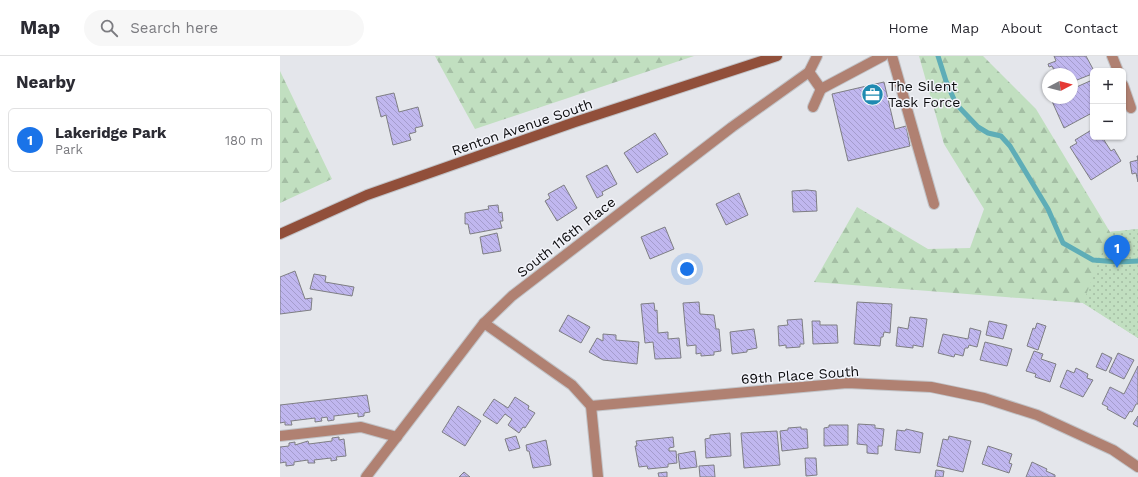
<!DOCTYPE html>
<meta charset="utf-8">
<style>
body{margin:0;font-family:"Work Sans",sans-serif;background:#f7f7f7;color:#2b2b33}
.controls{position:absolute;right:12px;top:12px;display:grid;overflow:hidden;border-radius:6px;box-shadow:0 1px 3px #0004}
.controls button{width:36px;height:36px;display:grid;place-items:center;padding:0;border:0;border-bottom:1px solid #e1e1e2;background:#fff;color:#2b2b33;font:20px sans-serif}
.compass{position:absolute;left:762px;top:12px;width:36px;height:36px;border-radius:50%;background:#fff;box-shadow:0 1px 3px #0004;rotate:83deg}
.you{position:absolute;left:407px;top:213px;width:14px;height:14px;margin:-10px;border:3px solid #fff;border-radius:50%;background:#1a73e8;box-shadow:0 0 0 6px #1a73e833}
.badge{display:grid;place-items:center;width:26px;height:26px;border-radius:50%;background:#1a73e8;color:#fff;font-size:13px;font-weight:700}
.pin{position:absolute;translate:-50% -33px;filter:drop-shadow(0 1px 2px #0008)}
.pin::after{content:'';position:absolute;top:21px;width:14px;height:12px;background:inherit;clip-path:polygon(0 0,100% 0,50% 100%)}
.list{margin:0;padding:0;list-style:none}
h2{display:flex;justify-content:space-between;align-items:center;height:52px;margin:0;padding:0 16px;font-size:17px}
h2 small{font-size:13px;font-weight:400;color:#7c7c81}
.list li{display:grid;grid-template-columns:26px 1fr auto;gap:12px;align-items:center;box-sizing:border-box;height:64px;margin:0 8px 8px;padding:0 8px;border:1px solid #e1e1e2;border-radius:6px}
.list b{display:block;font-size:15px;white-space:nowrap}
.list p{margin:0;font-size:13px;white-space:nowrap;color:#7c7c81}
.list em{font-size:13px;font-style:normal;color:#7c7c81}
.icon{flex:none;width:22px;height:22px;fill:none;stroke:currentColor;stroke-width:2;stroke-linecap:round;stroke-linejoin:round}
.map{position:relative;flex:none;width:858px;height:421px;overflow:hidden}
header{display:flex;align-items:center;gap:24px;box-sizing:border-box;height:56px;padding:0 20px;background:#fff;border-bottom:1px solid #e1e1e2}
header strong{font-size:19px}
nav{display:flex;gap:22px;margin-inline-start:auto;font-size:14px}
.search{width:280px;height:36px;background:#f7f7f7;display:flex;align-items:center;gap:10px;box-sizing:border-box;padding:0 14px;border-radius:22px;color:#7c7c81;font-size:15px}
main{display:flex}
aside{flex:1;background:#fff}
.map>svg:first-child{display:block}
</style>
<header>
<strong>Map</strong>
<div class="search"><svg class="icon" aria-label="search" viewBox="0 0 24 24"><circle cx="10" cy="10" r="6"/><path d="M15 15l6 6"/></svg>Search here</div>
<nav><a>Home</a><a>Map</a><a>About</a><a>Contact</a></nav>
</header>
<main>
<aside>
<h2>Nearby<small></small></h2>
<ul class="list">
<li><span class="badge">1</span><div><b>Lakeridge Park</b><p>Park</p></div><em>180 m</em></li>
</ul>
</aside>
<div class="map">
<svg width="858" height="421" viewBox="0 0 858 421">
<defs>
<pattern id="forest-firs" width="22" height="20" patternUnits="userSpaceOnUse"><rect width="22" height="20" fill="#c1dfc0"/><path d="M5 1l3.5 6h-7zM16 11l3.5 6h-7z" fill="#a4bea4"/></pattern>
<pattern id="park-dots" width="8" height="8" patternUnits="userSpaceOnUse"><rect width="8" height="8" fill="#c1dfc0"/><path d="M2 2h.1M6 6h.1" fill="none" stroke="#a4bea4" stroke-width="1.8" stroke-linecap="round"/></pattern>
<pattern id="building-back-hatch" width="6" height="6" patternUnits="userSpaceOnUse"><rect width="6" height="6" fill="#c0b7ef"/><path d="M-1 5l2 2M0 0l6 6M5-1l2 2" fill="none" stroke="#a49ccc"/></pattern>
</defs>
<rect width="100%" height="100%" fill="#e4e6eb"/>
<g fill="url(#forest-firs)">
<polygon points="0,0 0,15 52,123 0,147"/>
<polygon points="155,0 414,0 195,73"/>
<polygon points="639,0 703,0 756,53 830,176 858,173 858,282 803,247 534,226 577,151 648,193 690,192 704,153 664,88"/>
</g>
<polygon fill="url(#park-dots)" points="858,173 858,282 803,247 830,176"/>
<g fill="none" stroke-linecap="round" stroke-linejoin="round">
<polyline stroke="#5eadb7" stroke-width="5" points="658,0 666,25 676,48 698,71 708,77 721,80 730,90 768,153 783,187 813,204 838,206 858,205"/>
</g>
<g fill="url(#building-back-hatch)" stroke="#7e7e83">
<polygon points="774,0 806,0 813,13 812,18 792,26 792,18 776,18 772,10 769,11 768,8 776,5"/>
<polygon points="810,25 811,28 813,27 813,62 812,62 810,58 784,72 771,43 792,42 792,33"/>
<polygon points="604,26 615,73 626,70 630,90 568,105 552,38"/>
<polygon points="114,37 119,56 138,51 143,70 135,72 136,76 129,78 131,84 113,89 106,59 101,61 96,41"/>
<polygon points="813,73 813,81 822,81 831,95 834,93 841,105 811,124 790,91 797,87 795,84"/>
<polygon points="375,77 388,98 357,117 344,97"/>
<polygon points="857,100 858,100 858,126 856,117 852,118 850,106 858,104"/>
<polygon points="327,109 337,128 322,136 323,139 317,142 306,120"/>
<polygon points="284,129 297,152 277,165 265,145 270,142 268,138"/>
<polygon points="527,134 536,135 537,155 513,156 512,135"/>
<polygon points="459,137 468,159 446,169 436,148"/>
<polygon points="218,149 219,157 222,156 223,165 220,165 222,172 190,178 188,168 185,168 185,157 209,153 208,150"/>
<polygon points="385,171 394,193 370,203 361,181"/>
<polygon points="217,177 221,195 203,198 200,181"/>
<polygon points="15,215 25,243 32,242 31,254 0,258 0,221"/>
<polygon points="34,218 46,220 45,226 74,231 72,240 30,233"/>
<polygon points="419,246 420,258 434,259 436,273 439,273 441,295 434,296 434,299 421,300 421,297 416,298 416,289 407,290 403,247"/>
<polygon points="577,246 612,248 610,277 604,276 603,281 601,281 600,290 574,288"/>
<polygon points="374,247 375,255 377,254 378,277 388,276 388,283 399,282 401,302 375,303 373,286 365,287 361,248"/>
<polygon points="288,259 310,271 301,287 279,275"/>
<polygon points="630,261 647,263 643,291 633,289 633,292 616,290 618,271 628,273"/>
<polygon points="522,263 524,288 520,288 520,291 506,292 506,289 499,290 498,270 508,269 507,264"/>
<polygon points="532,265 540,265 540,269 557,269 558,287 533,288"/>
<polygon points="709,265 727,269 723,283 706,279"/>
<polygon points="757,267 766,270 758,294 747,290 753,272 755,273"/>
<polygon points="690,272 701,275 697,291 689,289 688,292 685,292 683,300 675,298 674,301 658,297 663,278 688,283"/>
<polygon points="474,273 477,292 467,294 467,296 452,298 450,276"/>
<polygon points="323,278 336,279 336,284 359,286 357,308 323,304 309,296 317,282 323,285"/>
<polygon points="705,286 732,293 727,310 700,304"/>
<polygon points="754,295 763,298 761,303 776,308 770,326 755,321 756,318 746,315"/>
<polygon points="822,297 832,302 826,315 816,311"/>
<polygon points="838,297 854,304 844,323 829,316"/>
<polygon points="858,310 858,348 856,348 852,356 850,355 845,363 827,353 828,351 822,348 830,331 844,338"/>
<polygon points="796,312 808,318 807,322 813,324 803,341 780,331 787,314 794,317"/>
<polygon points="87,339 90,356 84,357 84,360 78,361 78,357 54,360 54,364 48,365 47,361 41,362 42,365 35,366 35,362 11,365 12,369 5,369 5,366 0,367 0,349"/>
<polygon points="235,341 249,350 248,353 255,357 245,372 243,371 239,377 228,369 232,363 225,358 217,368 203,359 214,343 228,352"/>
<polygon points="178,350 201,365 185,390 162,376"/>
<polygon points="858,360 858,371 853,368"/>
<polygon points="578,368 595,369 595,372 604,373 602,390 598,390 598,398 587,397 587,389 577,388"/>
<polygon points="549,369 568,369 568,389 544,390 544,372 549,371"/>
<polygon points="521,371 521,373 527,373 528,392 502,395 500,375 508,374 508,372"/>
<polygon points="626,373 643,377 640,397 615,394 617,374 625,375"/>
<polygon points="497,375 500,409 464,412 461,377"/>
<polygon points="450,377 451,400 426,402 425,383 430,382 430,379"/>
<polygon points="236,380 240,392 229,395 225,383"/>
<polygon points="669,380 691,385 683,416 657,410 663,383 668,384"/>
<polygon points="59,381 59,384 64,383 66,400 56,401 57,404 51,405 51,402 34,404 35,407 28,407 28,404 14,406 14,409 6,410 6,406 0,407 0,391 9,390 9,387 15,386 15,389 28,385 29,388 52,385 52,382"/>
<polygon points="393,381 394,391 389,392 389,395 396,395 397,407 388,408 388,411 368,413 367,410 359,411 355,390 357,390 356,385"/>
<polygon points="266,384 271,409 253,412 249,395 247,395 246,389"/>
<polygon points="708,390 732,398 729,407 732,408 729,417 702,408"/>
<polygon points="415,395 417,411 400,413 398,398"/>
<polygon points="525,402 536,402 537,419 526,420"/>
<polygon points="752,406 767,413 766,415 775,419 775,421 746,421"/>
<polygon points="434,409 435,421 420,421 419,410"/>
<polygon points="656,414 664,415 663,421 655,421"/>
<polygon points="184,416 190,421 179,421"/>
<polygon points="387,416 387,421 379,421 378,417"/>
</g>
<g fill="none" stroke-linecap="round" stroke-linejoin="round">
<defs>
<g id="lane">
<polyline points="612,0 654,148"/>
<polyline points="832,0 838,15"/>
<polyline points="529,16 541,33 603,0"/>
<polyline points="843,29 851,52"/>
<polyline points="533,51 541,33"/>
<polyline points="0,380 81,371 117,381"/>
</g>
<g id="street">
<polyline points="204,267 292,329 311,350 318,421"/>
<polyline points="311,350 567,327 651,331 704,342 757,359 833,394 858,411"/>
<polyline points="86,421 204,267 232,240 452,71 529,16 537,0"/>
</g>
<polyline id="secondary" points="0,178 87,139 295,66 497,0"/>
</defs>
<use href="#lane" stroke="#c1c3c7" stroke-width="12"/>
<use href="#street" stroke="#c1c3c7" stroke-width="12"/>
<use href="#secondary" stroke="#c1c3c7" stroke-width="12"/>
<use href="#lane" stroke="#b08172" stroke-width="10"/>
<use href="#street" stroke="#b08172" stroke-width="10"/>
<use href="#secondary" stroke="#914f3a" stroke-width="10"/>
</g>
<defs>
<symbol id="office-disc" viewBox="-11 -11 22 22"><circle r="9.5" fill="#1e8ab1" stroke="#f2f3f9"/><path d="M-6-3h4V-5.5h4V-3h4V5H-6ZM-1-4.5V-3h2v-1.5ZM-6 0V1H6V0Z" fill="#fff"/></symbol>
</defs>
<g fill-rule="evenodd">
<use href="#office-disc" x="580" y="26" width="25" height="25"/>
</g>
<g text-anchor="middle" stroke-width="3" stroke-linejoin="round" paint-order="stroke">
<g font-size="14" fill="#0b0b0d" stroke="#f2f3f9" text-anchor="start">
<text x="608" y="35">The Silent<tspan x="608" dy="16">Task Force</tspan></text>
</g>
<g font-size="14" fill="#0b0b0d" stroke="#f2f3f9">
<text transform="translate(242 71) rotate(-19)" y="5">Renton Avenue South</text>
<text transform="translate(286 181) rotate(-38)" y="5">South 116th Place</text>
<text transform="translate(520 319) rotate(-4)" y="5">69th Place South</text>
</g>
</g>
</svg>
<div class="controls">
<button>+</button>
<button>−</button>
</div>
<svg class="compass" viewBox="-18 -18 36 36"><path d="M0-13l5 13h-10z" fill="#e53935"/><path d="M0 13l5-13h-10z" fill="#7c7c81"/></svg>
<div class="you"></div>
<div class="pin badge" style="left:837px;top:212px">1</div>
</div>
</main>
